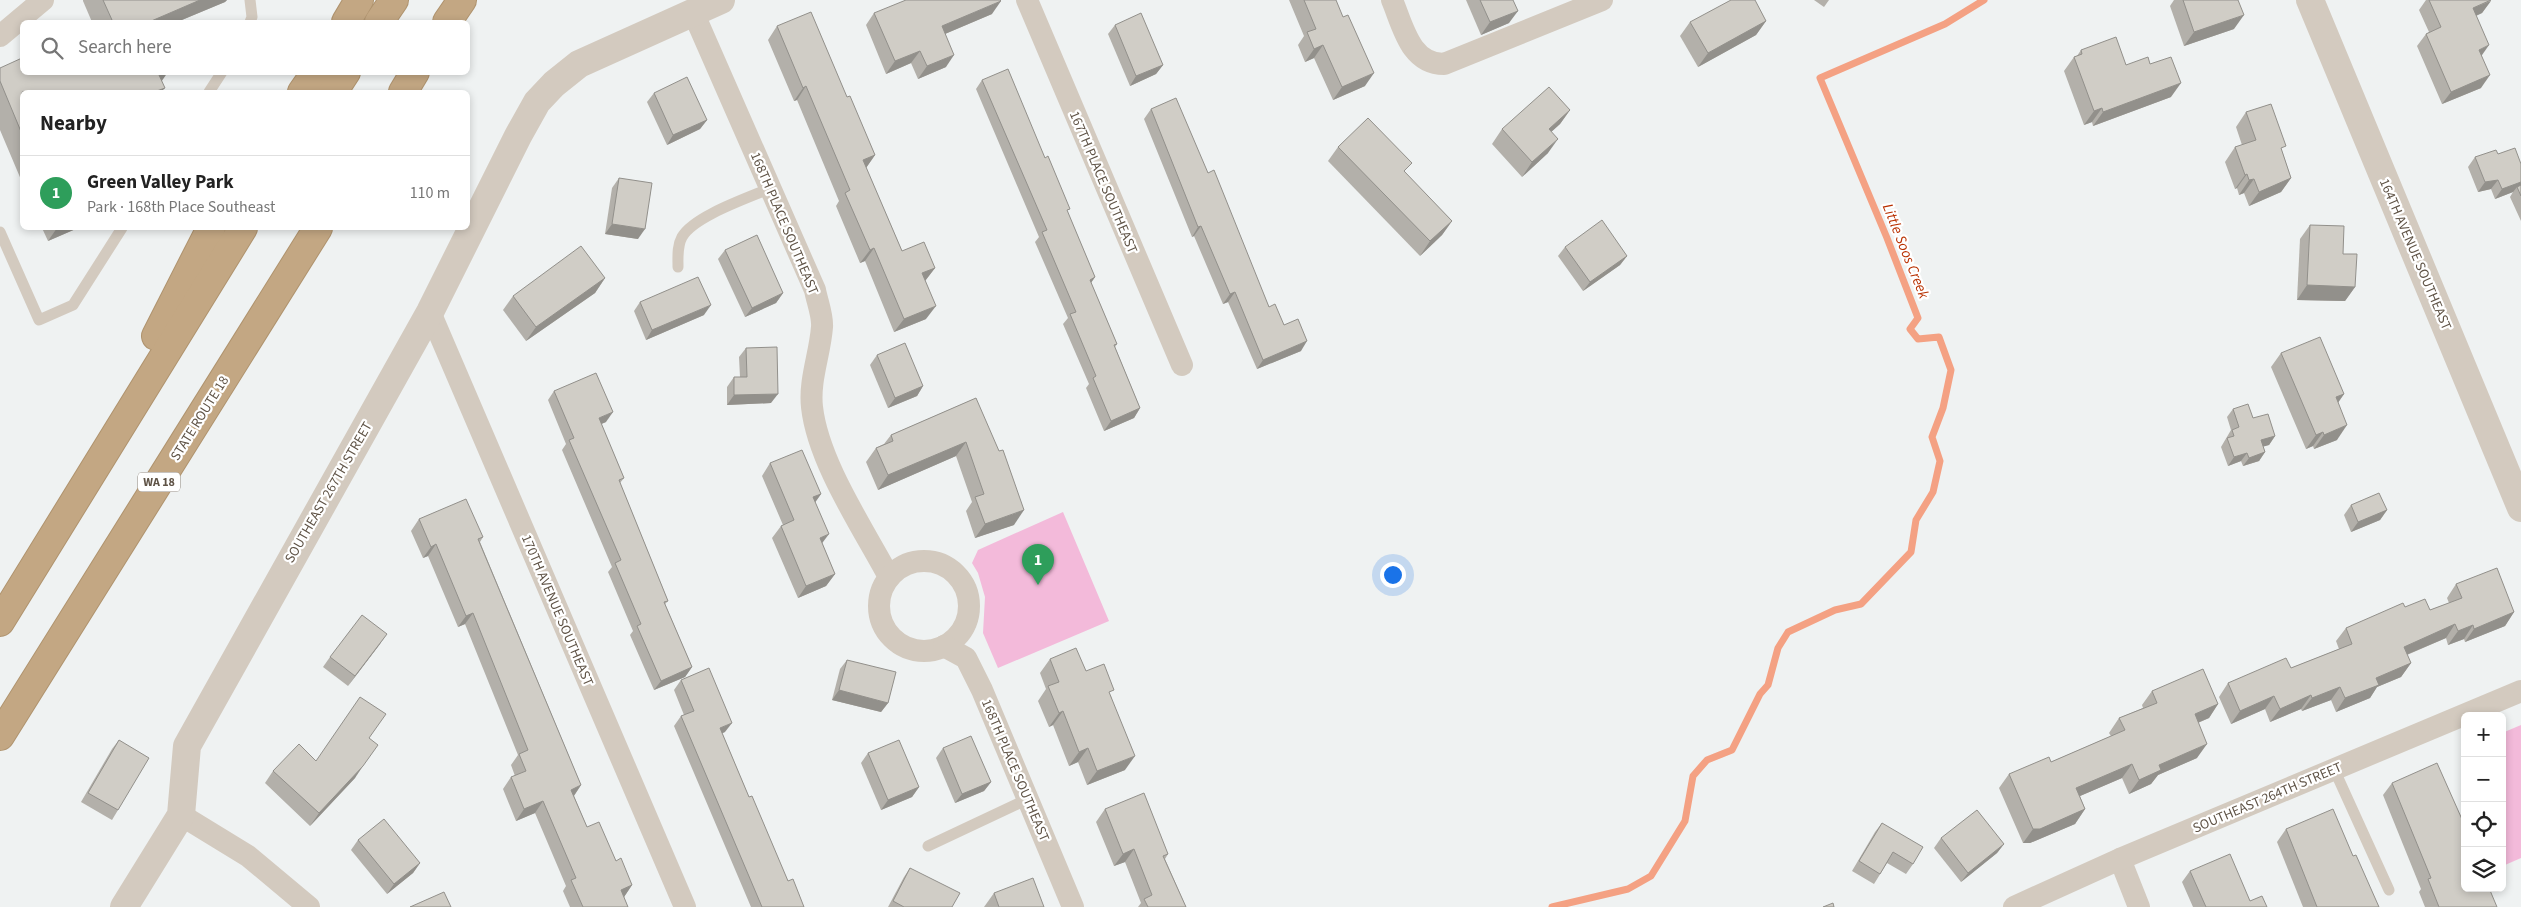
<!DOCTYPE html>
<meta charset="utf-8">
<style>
body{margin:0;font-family:"Source Sans 3",sans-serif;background:#f2f2f2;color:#222}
.controls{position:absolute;right:15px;bottom:15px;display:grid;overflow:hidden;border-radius:8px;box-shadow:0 2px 8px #0003}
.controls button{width:45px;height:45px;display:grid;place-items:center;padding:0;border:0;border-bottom:1px solid #e0e0e0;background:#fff;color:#222;font:25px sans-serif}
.you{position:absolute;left:1392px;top:574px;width:18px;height:18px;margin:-12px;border:4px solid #fff;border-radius:50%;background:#1a73e8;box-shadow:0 0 0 8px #1a73e833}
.badge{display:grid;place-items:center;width:32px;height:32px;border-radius:50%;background:#805716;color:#fff;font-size:16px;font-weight:700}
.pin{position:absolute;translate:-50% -41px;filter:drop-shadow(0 1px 2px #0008)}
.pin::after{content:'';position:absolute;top:26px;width:18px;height:15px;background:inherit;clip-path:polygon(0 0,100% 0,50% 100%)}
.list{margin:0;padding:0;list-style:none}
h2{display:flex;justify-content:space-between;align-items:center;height:65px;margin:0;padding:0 20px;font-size:21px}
h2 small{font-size:16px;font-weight:400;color:#767676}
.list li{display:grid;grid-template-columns:32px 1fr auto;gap:15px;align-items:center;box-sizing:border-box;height:75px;padding:0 20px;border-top:1px solid #e0e0e0}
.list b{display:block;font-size:19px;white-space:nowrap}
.list p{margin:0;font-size:16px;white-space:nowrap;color:#767676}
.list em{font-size:16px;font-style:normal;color:#767676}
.icon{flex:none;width:28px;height:28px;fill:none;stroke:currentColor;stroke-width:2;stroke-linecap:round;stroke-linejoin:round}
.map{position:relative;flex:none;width:2521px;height:907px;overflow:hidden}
.search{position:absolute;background:#fff;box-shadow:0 2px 8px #0003;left:20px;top:20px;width:450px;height:55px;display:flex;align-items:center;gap:12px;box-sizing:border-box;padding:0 18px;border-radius:8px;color:#767676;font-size:19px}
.panel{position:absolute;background:#fff;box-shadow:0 2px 8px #0003;left:20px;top:90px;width:450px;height:140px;border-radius:8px}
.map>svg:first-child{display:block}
</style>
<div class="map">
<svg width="2521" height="907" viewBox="0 0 2521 907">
<rect width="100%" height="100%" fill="#eff2f2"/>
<g fill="#f3bada">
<polygon points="1063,512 1109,621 998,668 983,633 985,597 978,573 972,563 978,550"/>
<polygon points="2521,725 2521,858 2505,865 2502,858 2502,733"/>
</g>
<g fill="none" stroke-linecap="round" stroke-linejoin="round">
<polyline stroke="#f4a183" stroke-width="7" points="1552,907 1628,889 1651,876 1685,821 1693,776 1707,760 1732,750 1760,694 1768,685 1778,648 1788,632 1835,610 1861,604 1911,552 1916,520 1933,492 1940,461 1932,437 1943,408 1951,370 1939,337 1918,339 1910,329 1918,318 1887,238 1820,78 1945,24 1984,0"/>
<defs>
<g id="motorway">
<polyline points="346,22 359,0"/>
<polyline points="379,22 394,0"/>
<polyline points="447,22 462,0"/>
<polyline points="302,92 316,72"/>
<polyline points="333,92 346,72"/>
<polyline points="403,92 415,72"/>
<polyline points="156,336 211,228"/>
<polyline points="0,622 243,228"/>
<polyline points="0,736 318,228"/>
</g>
</defs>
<use href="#motorway" stroke="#af936e" stroke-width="30"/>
<g stroke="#d3cabf" stroke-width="11">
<polyline points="250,0 252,17 250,22"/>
<polyline points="209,92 222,72"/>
<polyline points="0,232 39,320 73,305 122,228"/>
<path d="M 678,267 C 678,257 677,246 682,237 C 694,216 748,198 771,188"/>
<polyline points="2334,769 2389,890"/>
<polyline points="928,846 1028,799"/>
</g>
<g stroke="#d3cabf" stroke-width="22">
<polyline points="1027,0 1182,365"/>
<path d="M 1392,0 C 1403,26 1410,64 1444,64 L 1602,0"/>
<path d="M 693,12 L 815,290 C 817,301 823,316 822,327 C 820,354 809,380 812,407 C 818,462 863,528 889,577"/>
<polyline points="0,36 43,0"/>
<polyline points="430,312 685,907"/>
<circle cx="924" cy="606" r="45"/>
<polyline points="944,646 966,658 982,690 1073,907"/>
<polyline points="181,815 248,856 309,907"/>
<polyline points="2120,859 2139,907"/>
<polyline points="2014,907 2120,859 2521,691"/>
</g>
<g stroke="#d3cabf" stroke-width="28">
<polyline points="2310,0 2521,508"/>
<polyline points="124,907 181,815 187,746 430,312 518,136 537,102 554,84 579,64 721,0"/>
</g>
<use href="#motorway" stroke="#c3a783" stroke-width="28"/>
</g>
<g fill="#b3b0aa">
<polygon points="83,0 227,0 225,2 177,22 92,22 83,1"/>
<polygon points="1289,0 1336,0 1365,86 1333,100 1314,58 1305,62 1298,45 1304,36"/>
<polygon points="1466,0 1513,0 1509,23 1481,35"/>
<polygon points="1814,0 1829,0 1824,7"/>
<polygon points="2174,0 2238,0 2234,29 2184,46 2170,6"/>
<polygon points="2426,0 2491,0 2482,13 2476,16 2482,56 2481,88 2442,104 2417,46 2426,34 2429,32 2419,10"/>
<polygon points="874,13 992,14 945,34 946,67 918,79 911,63 886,74 866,25"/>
<polygon points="1766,21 1756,35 1698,67 1680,36 1690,22"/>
<polygon points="1115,25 1163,65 1156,74 1130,86 1108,34"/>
<polygon points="777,26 847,97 875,155 866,168 902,251 935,268 925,281 926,319 894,332 865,261 860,263 836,206 839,201 797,100 794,101 768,40"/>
<polygon points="2081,50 2126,65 2150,64 2171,97 2093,126 2092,122 2084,125 2064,71 2074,57 2077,56"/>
<polygon points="0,68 162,82 22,92 22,182 0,130"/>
<polygon points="982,80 1068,213 1095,277 1091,283 1117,344 1115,347 1140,408 1134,418 1104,431 1086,388 1089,384 1063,324 1068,318 1035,242 1039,237 976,89"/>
<polygon points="654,93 707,120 700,129 667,145 647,102"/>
<polygon points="1151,109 1208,173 1269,307 1284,325 1301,351 1257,369 1228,302 1223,304 1194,236 1192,237 1144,119"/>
<polygon points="1570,110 1560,124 1551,132 1548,153 1522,177 1492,144 1502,129"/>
<polygon points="2246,112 2282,151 2291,178 2281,192 2249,206 2244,193 2239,195 2237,188 2235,189 2225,162 2235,147 2242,145 2236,127"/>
<polygon points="1338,147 1405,173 1452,221 1442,235 1420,256 1328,161"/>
<polygon points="2498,154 2521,164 2521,221 2510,197 2513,192 2495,199 2491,189 2478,192 2468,167 2475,157"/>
<polygon points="619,178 638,239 605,234 612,188"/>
<polygon points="2310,225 2343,254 2355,287 2345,301 2297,300 2300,239"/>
<polygon points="42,228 78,228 48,241"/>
<polygon points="1565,247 1627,256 1620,265 1583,291 1558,256"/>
<polygon points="725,250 783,293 776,303 745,317 718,259"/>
<polygon points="605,278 595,293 526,341 503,310 513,296"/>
<polygon points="640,302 704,315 646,340 634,311"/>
<polygon points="746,348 771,403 727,405 727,387 734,377 740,377 739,357"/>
<polygon points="2281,353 2344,394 2338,403 2337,440 2314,449 2313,446 2306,449 2271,367"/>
<polygon points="877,355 923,386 917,396 888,408 870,365"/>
<polygon points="554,391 606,422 601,424 624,478 620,483 668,601 665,604 692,667 685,677 654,690 630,635 633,631 608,572 612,567 562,450 566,444 548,400"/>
<polygon points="976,398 1014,525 975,538 966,511 972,502 956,456 878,490 866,462 876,448 884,444 891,435"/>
<polygon points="2233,409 2253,418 2275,436 2269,445 2263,446 2265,452 2259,461 2243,466 2241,461 2228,466 2221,447 2231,430 2227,417"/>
<polygon points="770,463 821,494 815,502 822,543 835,574 826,586 798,598 772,538 781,526 783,525 762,476"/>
<polygon points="2351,505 2387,510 2380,520 2351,532 2344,515"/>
<polygon points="419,519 483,537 480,542 581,785 574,796 587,827 616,861 632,885 624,897 628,907 570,907 563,891 566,886 535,813 516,821 503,789 511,777 515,776 511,765 518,755 465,624 458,627 428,556 423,558 411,531"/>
<polygon points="2456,584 2514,612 2505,626 2465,642 2464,639 2448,645 2446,638 2407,655 2411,663 2401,677 2377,687 2370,698 2336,712 2331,700 2302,711 2301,709 2270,722 2265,709 2231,724 2219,697 2228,683 2291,668 2339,649 2336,641 2346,628 2405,607 2430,610 2449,603 2447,598"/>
<polygon points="380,644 348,686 323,667 330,657"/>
<polygon points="1050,659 1086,671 1111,696 1125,770 1087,785 1078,762 1069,766 1053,725 1049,727 1038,701 1046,689 1040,673"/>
<polygon points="847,660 888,703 881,712 832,700 840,669"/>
<polygon points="681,680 725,732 722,733 749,797 788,881 804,907 751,907 674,726 681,716 684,715 674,690"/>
<polygon points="2152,691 2218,704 2209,718 2198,723 2197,758 2158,775 2151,784 2129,794 2122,778 2080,796 2085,809 2075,824 2030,843 2023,843 1999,788 2009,774 2051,762 2111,736 2109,733 2119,718 2143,708 2142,705"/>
<polygon points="369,738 355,778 310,826 265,783 273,771 316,761"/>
<polygon points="119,740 118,810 112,820 81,802 112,749"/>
<polygon points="943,748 991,782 984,791 955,803 936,758"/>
<polygon points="868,753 919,787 912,797 881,810 861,763"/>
<polygon points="2392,783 2465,888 2497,907 2425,907 2419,892 2421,889 2383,795"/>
<polygon points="1105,809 1168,854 1165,859 1186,907 1138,907 1141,903 1125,862 1114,866 1096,822"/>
<polygon points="1882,823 1913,864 1906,874 1887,863 1874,884 1852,871 1875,832"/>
<polygon points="2286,829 2353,856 2379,907 2303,907 2277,842"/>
<polygon points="1941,838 2004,844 1997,853 1961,882 1934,848"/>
<polygon points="358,840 420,863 413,873 387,894 351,850"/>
<polygon points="910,868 952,907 888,907 904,877"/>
<polygon points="2190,871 2250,901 2267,907 2193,907 2182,882"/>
<polygon points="994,893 1044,907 984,907"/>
</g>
<g fill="#92908b">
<polygon points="200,0 227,0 225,2 177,22 149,22"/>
<polygon points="1001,1 992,14 933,39 942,26"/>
<polygon points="2491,1 2482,13 2464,21 2473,8"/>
<polygon points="1518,11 1509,23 1481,35 1490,22"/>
<polygon points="2244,15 2234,29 2184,46 2194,32"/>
<polygon points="1766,21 1756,35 1698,67 1708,53"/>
<polygon points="1323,45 1314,58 1305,62 1314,49"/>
<polygon points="2489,45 2480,58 2479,50"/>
<polygon points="920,51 911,63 886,74 895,61"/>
<polygon points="954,55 946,67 918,79 927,66"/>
<polygon points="1163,65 1156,74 1130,86 1136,76"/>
<polygon points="163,72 168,72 157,88 159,75"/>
<polygon points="1374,73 1365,86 1333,100 1342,87"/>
<polygon points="2490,75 2481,88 2442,104 2451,92"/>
<polygon points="2181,83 2171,97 2093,126 2103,112"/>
<polygon points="806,86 797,100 794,101 803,88"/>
<polygon points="165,88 161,92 154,92"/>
<polygon points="2102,108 2092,122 2084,125 2094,111"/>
<polygon points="1570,110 1560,124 1539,143 1549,129"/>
<polygon points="707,120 700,129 667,145 673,135"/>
<polygon points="1558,139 1548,153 1522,177 1532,162"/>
<polygon points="875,155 866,168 863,160"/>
<polygon points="2247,174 2237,188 2235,189 2245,175"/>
<polygon points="2291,178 2281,192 2249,206 2259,192"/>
<polygon points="2254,179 2244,193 2239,195 2249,180"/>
<polygon points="2498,180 2491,189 2478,192 2485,182"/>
<polygon points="2521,182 2521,188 2517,187 2513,192 2495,199 2502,189"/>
<polygon points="1452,221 1442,235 1420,256 1430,241"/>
<polygon points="612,224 645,229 638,239 605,234"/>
<polygon points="1201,226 1194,236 1192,237 1198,227"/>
<polygon points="57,228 78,228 48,241"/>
<polygon points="874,248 865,261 860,263 870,250"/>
<polygon points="1627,256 1620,265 1583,291 1590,282"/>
<polygon points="935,268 925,281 922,273"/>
<polygon points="1095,277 1088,287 1090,280"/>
<polygon points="605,278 595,293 526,341 536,327"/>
<polygon points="2307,285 2355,287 2345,301 2297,300"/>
<polygon points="1235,292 1228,302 1223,304 1230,294"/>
<polygon points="783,293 776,303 745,317 752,308"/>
<polygon points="711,305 704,315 646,340 652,330"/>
<polygon points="936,306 926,319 894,332 904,319"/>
<polygon points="1307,341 1301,351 1257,369 1263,360"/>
<polygon points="923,386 917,396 888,408 895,398"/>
<polygon points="778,394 771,403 727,405 734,395"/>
<polygon points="2344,394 2334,408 2336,397"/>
<polygon points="1140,408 1134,418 1104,431 1111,421"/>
<polygon points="613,412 606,422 592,428 599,418"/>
<polygon points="2347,425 2337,440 2314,449 2324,435"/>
<polygon points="2323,432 2313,446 2306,449 2316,435"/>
<polygon points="2275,436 2269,445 2255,449 2261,440"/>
<polygon points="966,442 956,456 878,490 888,475"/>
<polygon points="2265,452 2259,461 2243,466 2249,458"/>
<polygon points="2247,453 2241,461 2228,466 2234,457"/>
<polygon points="821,494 812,507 813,497"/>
<polygon points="1024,510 1014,525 975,538 985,524"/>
<polygon points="2387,510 2380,520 2351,532 2358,522"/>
<polygon points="829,534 820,546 820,538"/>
<polygon points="436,544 428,556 423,558 431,547"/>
<polygon points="835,574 826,586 798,598 806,586"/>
<polygon points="2514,612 2505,626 2465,642 2474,629"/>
<polygon points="473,613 465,624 458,627 466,616"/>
<polygon points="2455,624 2446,638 2394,660 2404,647"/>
<polygon points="2473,625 2464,639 2448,645 2458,631"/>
<polygon points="387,634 380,644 348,686 355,676"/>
<polygon points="2411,663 2401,677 2377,687 2370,698 2336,712 2345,698 2376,678"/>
<polygon points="692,667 685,677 654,690 661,681"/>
<polygon points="2340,687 2331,700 2302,711 2312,698"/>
<polygon points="839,690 888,703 881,712 832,700"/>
<polygon points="2311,695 2301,709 2270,722 2280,709"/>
<polygon points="2274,696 2265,709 2231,724 2240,711"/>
<polygon points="2218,704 2209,718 2185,728 2195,714"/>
<polygon points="1063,711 1053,725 1049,727 1059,713"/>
<polygon points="732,723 725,732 713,737 720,728"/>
<polygon points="2207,744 2197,758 2158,775 2151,784 2129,794 2139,780 2159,765"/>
<polygon points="1088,748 1078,762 1069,766 1079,752"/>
<polygon points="1135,756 1125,770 1087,785 1097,771"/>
<polygon points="2132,764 2122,778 2066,802 2076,788"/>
<polygon points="363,766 355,778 310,826 319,813"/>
<polygon points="991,782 984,791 955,803 962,794"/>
<polygon points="581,785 573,797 571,790"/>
<polygon points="919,787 912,797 881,810 888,800"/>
<polygon points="543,801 535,813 516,821 524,809"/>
<polygon points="2085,809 2075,824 2030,843 2023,843 2033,829"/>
<polygon points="2004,844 1997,853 1961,882 1968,873"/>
<polygon points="1134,849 1125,862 1114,866 1123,854"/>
<polygon points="420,863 413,873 387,894 394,884"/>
<polygon points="632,885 624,897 613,902 621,890"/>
</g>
<g fill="#d0cdc6" stroke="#92908b">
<polygon points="103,0 200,0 149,22 150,22 106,22 112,20"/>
<polygon points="906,0 1000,0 1001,1 942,26 954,55 927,66 920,51 895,61 874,13"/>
<polygon points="1304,0 1336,0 1343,17 1348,15 1374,73 1342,87 1323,45 1314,49 1307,32 1316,29"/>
<polygon points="1480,0 1513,0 1518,11 1490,22"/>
<polygon points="1731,0 1755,0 1766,21 1708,53 1690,22"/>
<polygon points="2183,0 2238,0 2244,15 2194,32"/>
<polygon points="2429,0 2491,0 2473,8 2489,45 2479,50 2490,75 2451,92 2426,34 2441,27"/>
<polygon points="811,12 847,97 850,96 875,155 863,160 902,251 924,242 935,268 922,273 936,306 904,319 874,248 870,250 845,193 850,190 806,86 803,88 777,26"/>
<polygon points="1141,13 1163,65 1136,76 1115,25"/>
<polygon points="2116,37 2126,65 2148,57 2150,64 2171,57 2181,83 2103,112 2102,108 2094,111 2074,57 2082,54 2081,50"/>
<polygon points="22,58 22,72 163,72 159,75 165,88 154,92 22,92 22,134 0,81 0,68"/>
<polygon points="1008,69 1045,158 1048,156 1070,209 1067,210 1095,277 1090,280 1117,344 1114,345 1140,408 1111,421 1093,378 1096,376 1070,314 1076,312 1042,232 1047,230 982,80"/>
<polygon points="687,77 707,120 673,135 654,93"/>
<polygon points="1549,87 1570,110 1549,129 1558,139 1532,162 1502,129"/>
<polygon points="1176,98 1208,173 1214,170 1269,307 1275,304 1284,325 1298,319 1307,341 1263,360 1235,292 1230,294 1201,226 1198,227 1151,109"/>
<polygon points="2271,104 2286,146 2281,148 2291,178 2259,192 2254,179 2249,180 2247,174 2245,175 2235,147 2256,140 2246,112"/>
<polygon points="1368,118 1412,163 1404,171 1452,221 1430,241 1338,147"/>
<polygon points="2515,148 2521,164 2521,182 2502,189 2498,180 2485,182 2475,157 2496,150 2498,154"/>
<polygon points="619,178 652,183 645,229 612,224"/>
<polygon points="2521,185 2521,196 2517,187"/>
<polygon points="1602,220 1627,256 1590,282 1565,247"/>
<polygon points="2310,225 2344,226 2343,254 2357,254 2355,287 2307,285"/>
<polygon points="757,235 783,293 752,308 725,250"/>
<polygon points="581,246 605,278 536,327 513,296"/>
<polygon points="698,277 711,305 652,330 640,302"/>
<polygon points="2320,337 2344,394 2336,397 2347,425 2324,435 2323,432 2316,435 2281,353"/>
<polygon points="905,343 923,386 895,398 877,355"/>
<polygon points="777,347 778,394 734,395 734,377 747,377 746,348"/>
<polygon points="596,373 613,412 599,418 624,478 619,480 668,601 664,602 692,667 661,681 637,626 641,624 615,563 621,560 569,440 574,438 554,391"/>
<polygon points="976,398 999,451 1003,450 1024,510 985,524 975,497 984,494 966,442 888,475 876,448 893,441 891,435"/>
<polygon points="2248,404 2253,418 2268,414 2275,436 2261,440 2265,452 2249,458 2247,453 2234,457 2227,438 2234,436 2232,430 2239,427 2233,409"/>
<polygon points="802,450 821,494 813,497 829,534 820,538 835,574 806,586 781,526 794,520 770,463"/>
<polygon points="2379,493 2387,510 2358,522 2351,505"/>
<polygon points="466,499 483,537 478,539 581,785 571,790 587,827 599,822 616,861 621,858 632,885 621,890 628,907 583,907 571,880 576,878 543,801 524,809 511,777 526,771 519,754 528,750 473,613 466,616 436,544 431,547 419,519"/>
<polygon points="2497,568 2514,612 2474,629 2473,625 2458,631 2455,624 2404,647 2411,663 2376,678 2379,685 2345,698 2340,687 2312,698 2311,695 2280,709 2274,696 2240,711 2228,683 2286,658 2291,668 2352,644 2346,628 2403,603 2405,607 2425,599 2430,610 2462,598 2456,584"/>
<polygon points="362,615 387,634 355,676 330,657"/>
<polygon points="1076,648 1086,671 1104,664 1114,690 1109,692 1135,756 1097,771 1088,748 1079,752 1063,711 1059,713 1048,686 1059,682 1050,659"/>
<polygon points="847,660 896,672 888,703 839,690"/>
<polygon points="709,668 732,723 720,728 749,797 752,796 788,881 793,879 804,907 762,907 681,716 694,711 681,680"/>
<polygon points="2203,669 2218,704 2195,714 2207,744 2159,765 2161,770 2139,780 2132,764 2076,788 2085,809 2040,829 2033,829 2009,774 2049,757 2051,762 2125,730 2119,718 2157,703 2152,691"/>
<polygon points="360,697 386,714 369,738 378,745 363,766 319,813 273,771 299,744 316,761"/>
<polygon points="971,736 991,782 962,794 943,748"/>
<polygon points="119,740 149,758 118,810 88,793"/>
<polygon points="899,740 919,787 888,800 868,753"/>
<polygon points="2437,763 2465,826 2465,888 2489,888 2497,907 2439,907 2428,879 2431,878 2392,783"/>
<polygon points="1144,793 1168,854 1163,856 1186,907 1148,907 1144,899 1152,895 1134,849 1123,854 1105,809"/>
<polygon points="2333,809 2353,856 2356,855 2379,907 2317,907 2286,829"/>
<polygon points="1977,810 2004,844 1968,873 1941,838"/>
<polygon points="384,819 420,863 394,884 358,840"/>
<polygon points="1882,823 1923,847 1913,864 1893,852 1880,874 1859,861"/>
<polygon points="2230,854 2250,901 2262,896 2267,907 2206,907 2190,871"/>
<polygon points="910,868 960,893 952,907 904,907 893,901"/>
<polygon points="1033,878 1044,907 999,907 994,893"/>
<polygon points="444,892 451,907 410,907"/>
<polygon points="1833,903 1834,907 1823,907"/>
</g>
<g text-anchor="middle" stroke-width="4.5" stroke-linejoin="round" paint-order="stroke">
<rect fill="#fff" stroke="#8f877e" stroke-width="1" x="138" y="472.5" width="42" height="19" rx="4"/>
<g font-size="12" font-weight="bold" fill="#5f5346">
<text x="159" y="486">WA 18</text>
</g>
<g font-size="14" fill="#5f5346" stroke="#fff">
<text transform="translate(1104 182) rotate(67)" y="5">167TH PLACE SOUTHEAST</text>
<text transform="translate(785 223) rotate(67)" y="5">168TH PLACE SOUTHEAST</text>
<text transform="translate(2416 254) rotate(67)" y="5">164TH AVENUE SOUTHEAST</text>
<text transform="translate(199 418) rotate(-58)" y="5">STATE ROUTE 18</text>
<text transform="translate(328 492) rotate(-60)" y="5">SOUTHEAST 267TH STREET</text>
<text transform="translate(558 610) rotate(67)" y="5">170TH AVENUE SOUTHEAST</text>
<text transform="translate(1016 770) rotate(67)" y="5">168TH PLACE SOUTHEAST</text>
<text transform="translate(2267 797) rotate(-23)" y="5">SOUTHEAST 264TH STREET</text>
</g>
<g font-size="15" font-style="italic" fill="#b83000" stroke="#fff">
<text transform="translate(1906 251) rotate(68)" y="5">Little Soos Creek</text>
</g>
</g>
</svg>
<div class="controls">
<button>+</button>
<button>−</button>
<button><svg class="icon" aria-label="locate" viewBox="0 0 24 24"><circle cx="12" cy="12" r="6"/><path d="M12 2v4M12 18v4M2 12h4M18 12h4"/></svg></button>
<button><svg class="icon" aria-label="layers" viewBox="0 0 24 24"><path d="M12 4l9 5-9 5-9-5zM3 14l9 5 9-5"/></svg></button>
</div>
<div class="you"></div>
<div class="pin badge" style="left:1038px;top:585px;background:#2e9e5b">1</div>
<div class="search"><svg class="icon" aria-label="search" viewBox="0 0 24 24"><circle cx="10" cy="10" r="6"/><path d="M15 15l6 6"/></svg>Search here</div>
<section class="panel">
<h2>Nearby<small></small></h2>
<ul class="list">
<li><span class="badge" style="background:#2e9e5b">1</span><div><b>Green Valley Park</b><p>Park · 168th Place Southeast</p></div><em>110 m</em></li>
</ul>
</section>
</div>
